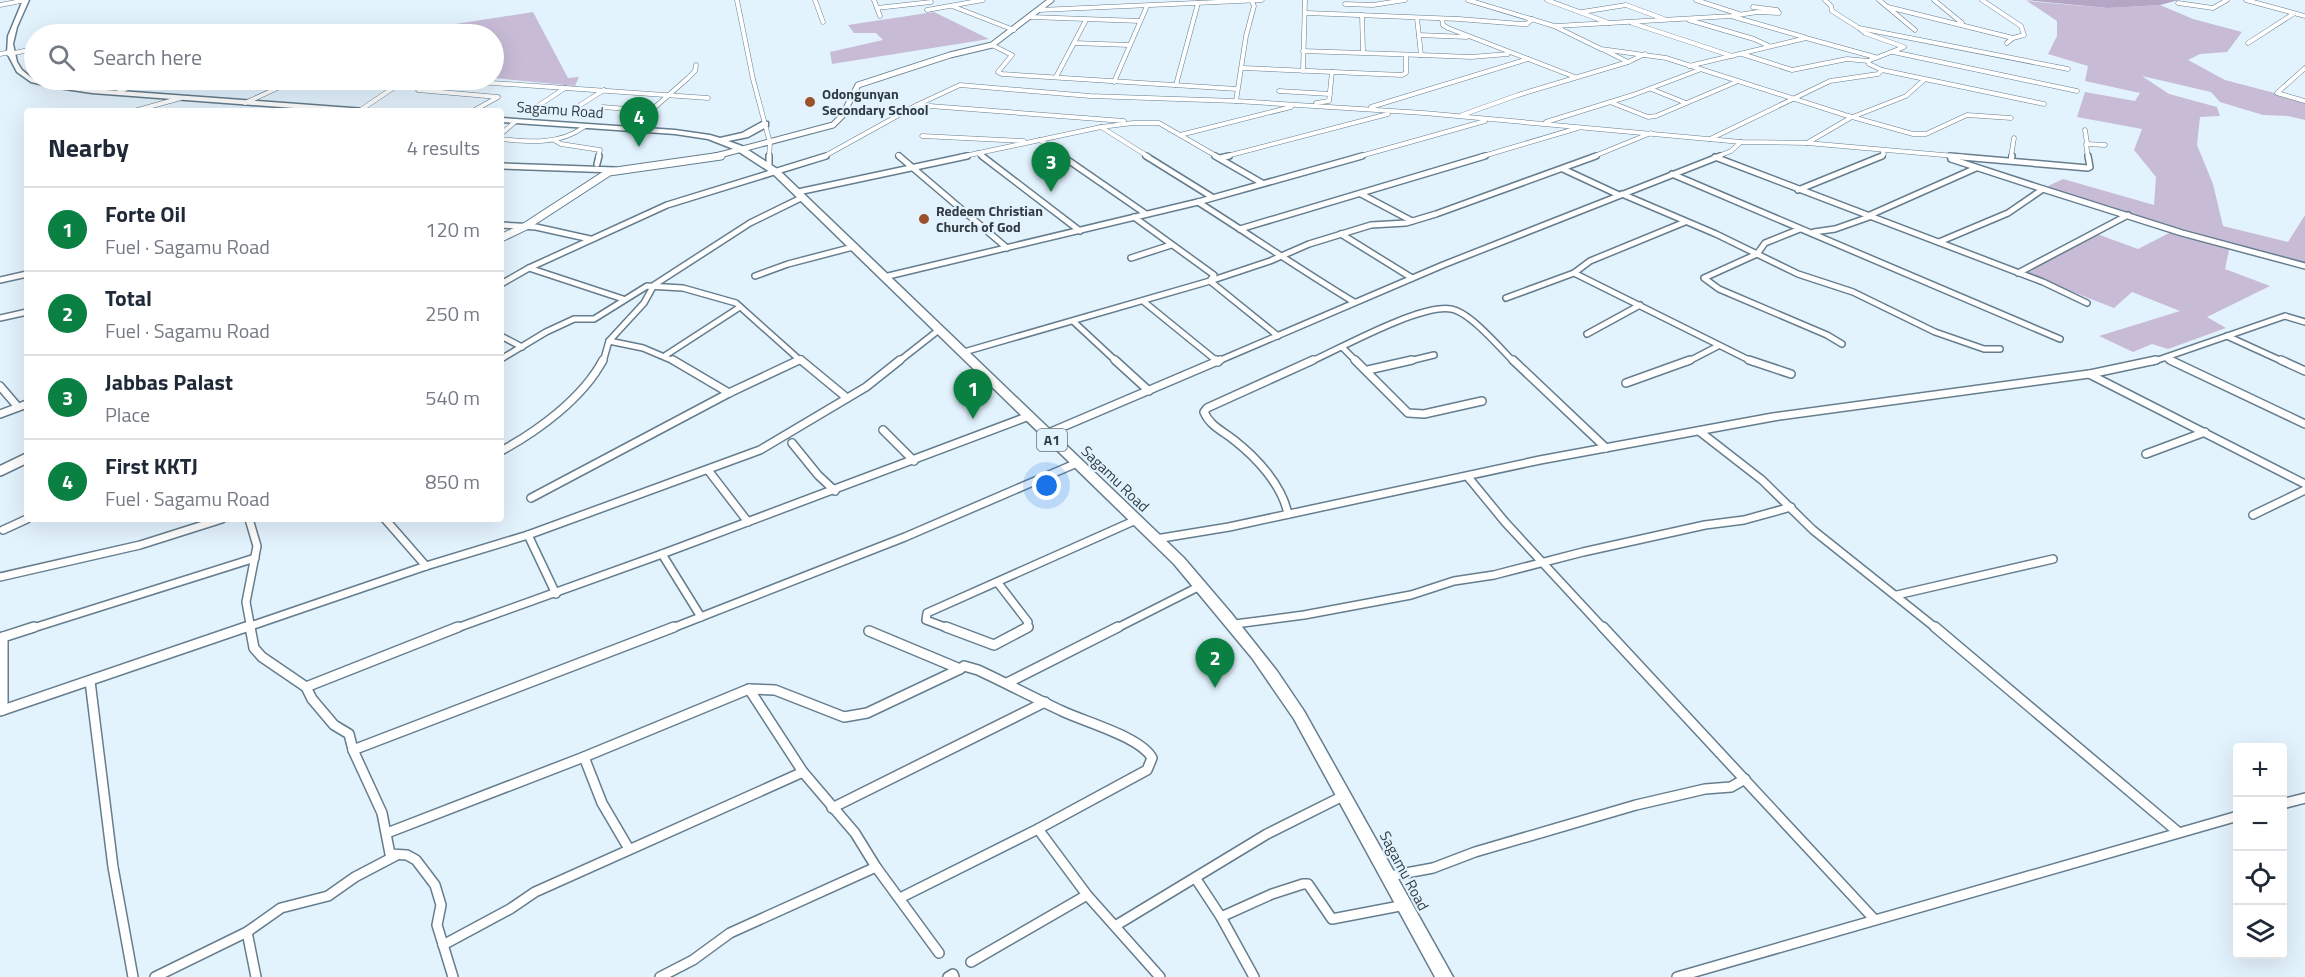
<!DOCTYPE html>
<meta charset="utf-8">
<style>
body{margin:0;font-family:"Titillium Web",sans-serif;background:#f6f6f7;color:#1f2937}
.controls{position:absolute;right:18px;bottom:18px;display:grid;overflow:hidden;border-radius:6px;box-shadow:0 6px 24px #0002}
.controls button{width:54px;height:54px;display:grid;place-items:center;padding:0;border:0;border-bottom:2px solid #e0e1e3;background:#fff;color:#1f2937;font:30px sans-serif}
.you{position:absolute;left:1047px;top:486px;width:21px;height:21px;margin:-15px;border:4px solid #fff;border-radius:50%;background:#1a73e8;box-shadow:0 0 0 9px #1a73e833}
.badge{display:grid;place-items:center;width:39px;height:39px;border-radius:50%;background:#0b8043;color:#fff;font-size:20px;font-weight:700}
.pin{position:absolute;translate:-50% -50px;filter:drop-shadow(0 2px 3px #0008)}
.pin::after{content:'';position:absolute;top:32px;width:21px;height:18px;background:inherit;clip-path:polygon(0 0,100% 0,50% 100%)}
.list{margin:0;padding:0;list-style:none}
h2{display:flex;justify-content:space-between;align-items:center;height:78px;margin:0;padding:0 24px;font-size:26px}
h2 small{font-size:20px;font-weight:400;color:#747a83}
.list li{display:grid;grid-template-columns:39px 1fr auto;gap:18px;align-items:center;box-sizing:border-box;height:84px;padding:0 24px;border-top:2px solid #e0e1e3}
.list b{display:block;font-size:22px;white-space:nowrap}
.list p{margin:0;font-size:20px;white-space:nowrap;color:#747a83}
.list em{font-size:20px;font-style:normal;color:#747a83}
.icon{flex:none;width:33px;height:33px;fill:none;stroke:currentColor;stroke-width:2;stroke-linecap:round;stroke-linejoin:round}
.map{position:relative;flex:none;width:2305px;height:977px;overflow:hidden}
.search{position:absolute;background:#fff;box-shadow:0 6px 24px #0002;left:24px;top:24px;width:480px;height:66px;display:flex;align-items:center;gap:15px;box-sizing:border-box;padding:0 21px;border-radius:33px;color:#747a83;font-size:22px}
.panel{position:absolute;background:#fff;box-shadow:0 6px 24px #0002;left:24px;top:108px;width:480px;height:414px;border-radius:6px}
.map>svg:first-child{display:block}
</style>
<div class="map">
<svg width="2305" height="977" viewBox="0 0 2305 977">
<rect width="100%" height="100%" fill="#e3f3fe"/>
<g fill="#c7bbd6">
<polygon points="2027,1 2108,8 2160,5 2193,19 2242,32 2227,52 2200,54 2188,60 2225,80 2305,101 2305,120 2288,116 2263,115 2220,102 2211,92 2142,76 2169,94 2217,107 2220,116 2200,117 2197,145 2213,184 2223,226 2288,242 2305,215 2305,268 2230,245 2225,269 2270,286 2207,317 2226,328 2168,349 2152,344 2133,352 2099,336 2180,311 2132,292 2114,308 2024,273 2097,234 2138,249 2171,232 2118,211 2046,187 2063,179 2154,205 2156,177 2134,150 2142,129 2077,117 2085,92 2135,101 2140,93 2085,81 2088,66 2048,54 2057,36 2057,21"/>
<polygon points="533,12 568,78 579,77 575,86 494,78 494,34 447,34 443,26"/>
<polygon points="934,12 989,39 832,64 830,52 883,40 876,33 854,33 848,25"/>
</g>
<polygon fill="#b4a6c4" points="2025,0 2179,0 2160,5 2108,8"/>
<g fill="none" stroke-linecap="round" stroke-linejoin="round">
<defs>
<g id="minor-far3">
<polyline points="737,0 753,79 770,143 769,157"/>
<polyline points="815,0 823,22"/>
<polyline points="874,0 880,16"/>
<polyline points="1468,0 1554,26 1601,49 1666,58 1845,115 1913,134 1926,134 1967,115 2011,118"/>
<polyline points="1547,0 1609,23"/>
<polyline points="1696,0 1739,14"/>
<polyline points="1825,0 1831,6 1832,11 1859,28 2068,69"/>
<polyline points="1879,0 1915,30"/>
<polyline points="1934,0 1962,23"/>
<polyline points="1982,0 2021,26 2024,35 2013,38 2007,43"/>
<polyline points="2246,0 2305,16"/>
<polyline points="2178,3 2213,8 2227,0"/>
<polyline points="1345,4 1373,5 1405,0"/>
<polyline points="0,5 26,0"/>
<polyline points="952,6 1014,30"/>
<polyline points="1888,7 2013,38"/>
<polyline points="877,8 931,2"/>
<polyline points="927,10 983,0"/>
<polyline points="1039,10 1262,0"/>
<polyline points="1582,12 1626,5 1664,19"/>
<polyline points="1307,13 1459,19 1521,24 1527,24 1532,19"/>
<polyline points="1362,15 1363,52"/>
<polyline points="1031,17 1140,21"/>
<polyline points="1734,17 1804,37"/>
<polyline points="1442,19 1443,25 1448,28 1575,77"/>
<polyline points="1689,20 1754,39 1769,46"/>
<polyline points="1632,23 1732,56"/>
<polyline points="1556,26 1732,16 1757,12 1779,13 1777,10 1753,7"/>
<polyline points="1419,35 1467,37"/>
<polyline points="1074,43 1129,45"/>
<polyline points="2248,43 2293,14"/>
<polyline points="992,45 1012,55 998,72 1002,74 1237,89"/>
<polyline points="1604,50 1628,62"/>
<polyline points="1303,51 1421,55 1417,18"/>
<polyline points="1893,52 2077,91"/>
<polyline points="0,54 10,52"/>
<polyline points="9,54 34,49"/>
<polyline points="1742,54 1792,70 1847,59 1868,61"/>
<polyline points="1421,55 1471,57 1508,54"/>
<polyline points="1689,66 1806,38 1875,57"/>
<polyline points="1243,68 1402,75 1406,73 1406,57"/>
<polyline points="2305,68 2277,93 2305,101"/>
<polyline points="1882,70 2044,104"/>
<polyline points="1303,71 1305,0"/>
<polyline points="1056,77 1086,20"/>
<polyline points="449,80 708,98"/>
<polyline points="1114,82 1147,6"/>
<polyline points="1176,85 1198,3"/>
<polyline points="1651,89 1686,103"/>
<polyline points="418,90 498,97 473,111"/>
<polyline points="1279,91 1330,94"/>
<polyline points="118,92 148,80"/>
<polyline points="1236,101 1246,36 1254,6 1252,1"/>
<polyline points="1610,102 1648,117 1656,116 1736,82"/>
<polyline points="245,103 295,80"/>
<polyline points="1316,103 1329,101 1332,72"/>
<polyline points="917,105 1124,121"/>
<polyline points="603,107 651,111"/>
<polyline points="1371,107 1528,59"/>
<polyline points="535,108 565,88"/>
<polyline points="574,109 604,90"/>
<polyline points="134,111 181,98"/>
<polyline points="359,111 405,80"/>
<polyline points="1462,115 1518,95 1628,62 1645,54"/>
<polyline points="1546,122 1633,95 1699,70"/>
<polyline points="1101,127 1149,157"/>
<polyline points="629,130 688,78 695,71 696,65"/>
<polyline points="2085,130 2087,143"/>
<polyline points="501,134 516,121"/>
<polyline points="1180,135 1291,107"/>
<polyline points="922,136 1024,141"/>
<path d="M 501,139 C 530,142 559,145 584,127"/>
<polyline points="1710,139 1830,81 1878,74 1882,70 1869,64 1868,61 1904,47 1865,33 1859,28"/>
<polyline points="554,140 561,144 600,150 598,157"/>
<polyline points="1040,140 1065,157"/>
<polyline points="1807,143 1850,118 1906,96 1924,80"/>
<polyline points="978,153 983,157"/>
<polyline points="898,155 901,157"/>
<polyline points="823,157 917,105 960,85 1090,96 1236,101 1424,113 1741,142 1807,143 1966,157"/>
<polyline points="960,157 1101,127 1133,123 1159,123 1218,157"/>
<polyline points="1223,157 1388,114"/>
<polyline points="1357,157 1485,121"/>
<polyline points="1480,157 1578,128"/>
<polyline points="1592,157 1651,133"/>
<polyline points="1716,157 1731,151 1741,142"/>
<polyline points="1880,157 1884,154 1883,152"/>
<polyline points="2011,157 2014,138"/>
<polyline points="2088,157 2086,144 2105,145"/>
</g>
<g id="minor-far2">
<polyline points="899,156 1007,248"/>
<polyline points="982,156 1080,231"/>
<polyline points="1062,156 1146,214"/>
<polyline points="1146,156 1212,197"/>
<polyline points="1215,156 1262,183"/>
<polyline points="1950,156 2088,168 2090,167 2088,156"/>
<polyline points="1715,157 2043,282 2087,303"/>
<polyline points="1220,158 1229,156"/>
<polyline points="2011,160 2012,156"/>
<polyline points="597,164 599,156"/>
<polyline points="501,166 615,170"/>
<polyline points="769,166 769,156"/>
<polyline points="1563,169 1619,195"/>
<polyline points="1672,174 2060,339"/>
<polyline points="2043,189 2182,233 2305,266"/>
<polyline points="1798,190 1882,156"/>
<polyline points="798,192 967,156"/>
<polyline points="1361,194 1412,221"/>
<polyline points="1622,194 1716,234 1798,274 1853,292 1935,332 1984,349 2000,349"/>
<path d="M 1198,202 C 1250,235 1301,270 1354,302"/>
<polyline points="1870,215 1976,168"/>
<polyline points="1134,217 1214,275 1210,281 1278,336"/>
<polyline points="501,225 536,227 590,239"/>
<polyline points="1240,229 1485,156"/>
<polyline points="1800,229 1765,243 1757,254 1704,278 1719,289 1827,335 1842,344"/>
<polyline points="1814,232 1835,229 1872,216"/>
<polyline points="1341,234 1412,278"/>
<polyline points="1939,242 2008,213 2043,189 1951,159"/>
<polyline points="1131,258 1171,245"/>
<polyline points="529,268 623,299"/>
<polyline points="1574,273 1753,362"/>
<polyline points="2018,273 2128,215"/>
<polyline points="755,276 788,264 853,247"/>
<polyline points="884,277 1198,202 1362,156"/>
<polyline points="0,280 27,274"/>
<polyline points="501,284 529,268 667,205 826,156"/>
<polyline points="1506,298 1574,273 1590,261 1685,222"/>
<polyline points="1143,301 1218,362"/>
<polyline points="0,318 27,312"/>
<polyline points="1074,322 1117,362"/>
<polyline points="1587,334 1640,305"/>
<polyline points="501,336 522,347"/>
<polyline points="2227,336 2284,362"/>
<polyline points="609,341 643,348 676,362"/>
<polyline points="1342,347 1357,362"/>
<polyline points="964,352 1210,281 1270,261 1309,244 1371,225 1406,223 1436,214 1596,156"/>
<polyline points="666,355 740,307"/>
<polyline points="2166,358 2174,362"/>
<polyline points="501,359 546,332 574,319 594,319 647,286 683,288 736,303 802,362"/>
<polyline points="603,362 609,341 644,303 654,285 750,223 803,197"/>
<polyline points="796,362 801,359"/>
<polyline points="898,362 940,329"/>
<polyline points="1216,362 1443,265 1720,156"/>
<path d="M 1310,362 C 1341,348 1420,304 1451,309 C 1470,312 1500,348 1514,362"/>
<polyline points="1405,362 1434,355"/>
<polyline points="1687,362 1718,346"/>
<polyline points="2152,362 2285,316 2305,322"/>
</g>
<g id="minor-far1">
<polyline points="673,360 729,393"/>
<polyline points="801,360 847,398"/>
<polyline points="1115,360 1149,391"/>
<polyline points="1216,360 1218,362"/>
<polyline points="1355,360 1408,413 1424,414 1482,401"/>
<polyline points="1513,360 1606,448"/>
<polyline points="1749,360 1791,374"/>
<polyline points="2170,360 2305,424"/>
<polyline points="2281,360 2305,371"/>
<polyline points="1368,370 1412,360"/>
<polyline points="2090,374 2156,360"/>
<polyline points="1626,383 1690,360"/>
<polyline points="0,386 18,407"/>
<polyline points="0,414 27,404"/>
<polyline points="883,430 914,461"/>
<polyline points="1699,431 1762,480 1813,530 1937,629"/>
<polyline points="1046,434 1220,360"/>
<polyline points="792,443 818,475 835,491"/>
<path d="M 501,451 C 538,431 583,398 603,360"/>
<polyline points="2146,454 2205,432"/>
<polyline points="708,470 748,522"/>
<polyline points="1468,477 1505,522 1604,629"/>
<polyline points="531,498 729,393 799,360"/>
<path d="M 1288,514 C 1282,485 1257,458 1234,440 C 1223,431 1210,426 1204,412 L 1207,408 L 1313,360"/>
<polyline points="2253,515 2305,490"/>
<polyline points="249,519 257,546 246,602 251,629"/>
<polyline points="385,519 426,566"/>
<polyline points="3,530 27,519"/>
<polyline points="528,535 556,594"/>
<polyline points="1156,539 1229,527 1540,460 1773,417 2089,374 2305,484"/>
<polyline points="662,554 701,617"/>
<polyline points="0,577 140,545 222,519"/>
<polyline points="998,583 1028,622 1026,629"/>
<polyline points="1897,595 2053,559"/>
<polyline points="1235,624 1304,615 1411,595 1454,581 1494,575 1583,552 1705,525 1744,520 1791,507"/>
<polyline points="30,629 255,558"/>
<polyline points="242,629 426,566 528,535 760,450 866,387 900,360"/>
<polyline points="454,629 662,554 1029,416"/>
<polyline points="670,629 905,537 1077,463"/>
<polyline points="950,629 926,620 927,613 1136,520"/>
<polyline points="1115,629 1200,586"/>
</g>
<g id="minor">
<polyline points="250,627 254,648 262,657 306,687 312,699 334,725 349,734 353,750 382,813 390,854 407,855 416,860 435,885 441,905 437,925 453,977"/>
<polyline points="946,627 994,645 1028,627"/>
<polyline points="1603,627 1874,919"/>
<polyline points="1935,627 2178,832"/>
<path d="M 869,631 L 960,669 L 964,666 L 978,670 C 1006,683 1034,698 1062,711 C 1085,722 1141,737 1152,758 L 1147,770 L 1038,829 L 900,898"/>
<polyline points="3,637 3,710"/>
<polyline points="0,638 34,627"/>
<polyline points="90,681 113,867 133,977"/>
<polyline points="1007,683 1118,627"/>
<polyline points="306,687 458,627"/>
<polyline points="749,689 803,772 855,833 876,867 939,953"/>
<polyline points="0,711 246,627"/>
<polyline points="353,750 674,627"/>
<polyline points="584,757 602,803 629,849"/>
<polyline points="2282,804 2305,798"/>
<polyline points="832,808 1045,702"/>
<polyline points="1038,829 1087,895 1160,977"/>
<polyline points="387,833 584,757 749,689 775,690 844,717 867,713 960,669"/>
<polyline points="1390,876 1433,868 1475,852 1636,805 1705,789 1731,787 1745,779"/>
<polyline points="1196,879 1221,917 1254,977"/>
<polyline points="1221,917 1272,894 1303,884 1308,884 1332,919 1405,905"/>
<polyline points="1115,926 1267,834 1345,795"/>
<polyline points="247,932 256,977"/>
<polyline points="443,945 510,909 535,892 803,772"/>
<polyline points="971,962 1087,895"/>
<polyline points="155,977 247,932 281,908 328,896 355,877 397,855"/>
<polyline points="660,977 693,960 730,933 876,867"/>
<polyline points="948,977 953,974 954,977"/>
<polyline points="1677,977 2238,816"/>
</g>
<polyline id="tertiary-far2" points="712,157 833,125 842,116 858,85 950,55 992,45 1051,0"/>
<polyline id="tertiary-far1" points="501,238 526,226 609,172 721,156"/>
<polyline id="tertiary" points="0,471 27,458"/>
<g id="trunk">
<polygon points="23,0 29,0 17,27 13,44 17,62 22,70 34,80 106,90 365,109 369,111 334,111 92,93 52,87 31,82 17,72 7,53 8,36"/>
<polygon points="501,118 675,130 710,135 720,138 742,133 762,122 768,122 768,126 748,137 728,141 742,146 779,170 1184,558 1231,613 1277,671 1304,711 1453,977 1435,977 1294,719 1252,658 1174,564 773,174 736,150 708,139 675,134 501,122"/>
</g>
</defs>
<use href="#minor-far3" stroke="#657d8d" stroke-width="5"/>
<use href="#minor-far2" stroke="#657d8d" stroke-width="8"/>
<use href="#minor-far1" stroke="#657d8d" stroke-width="10"/>
<use href="#minor" stroke="#657d8d" stroke-width="12"/>
<use href="#tertiary-far2" stroke="#657d8d" stroke-width="7"/>
<use href="#tertiary-far1" stroke="#657d8d" stroke-width="9"/>
<use href="#tertiary" stroke="#657d8d" stroke-width="12"/>
<use href="#trunk" stroke="#657d8d" stroke-width="3"/>
<use href="#minor-far3" stroke="#fff" stroke-width="4"/>
<use href="#minor-far2" stroke="#fff" stroke-width="5"/>
<use href="#minor-far1" stroke="#fff" stroke-width="7"/>
<use href="#minor" stroke="#fff" stroke-width="9"/>
<use href="#tertiary-far2" stroke="#fff" stroke-width="5"/>
<use href="#tertiary-far1" stroke="#fff" stroke-width="7"/>
<use href="#tertiary" stroke="#fff" stroke-width="9"/>
<use href="#trunk" fill="#fff" fill-rule="evenodd"/>
</g>
<g fill="#99522b" stroke="#e3f3fe" stroke-width="2">
<circle cx="810" cy="102" r="6"/>
<circle cx="924" cy="219" r="6"/>
</g>
<g text-anchor="middle" stroke-width="4.5" stroke-linejoin="round" paint-order="stroke">
<g font-size="14" font-weight="bold" fill="#303b42" stroke="#e3f3fe" text-anchor="start">
<text x="822" y="99">Odongunyan<tspan x="822" dy="16">Secondary School</tspan></text>
<text x="936" y="216">Redeem Christian<tspan x="936" dy="16">Church of God</tspan></text>
</g>
<rect fill="#e3f3fe" stroke="#66727a" stroke-width="1.5" x="1037" y="429" width="30" height="22" rx="4.5"/>
<g font-size="14" font-weight="bold" fill="#303b42">
<text x="1052" y="445">A1</text>
</g>
<g font-size="15" fill="#303b42" stroke="#e3f3fe">
<text transform="translate(560 110) rotate(4)" y="5">Sagamu Road</text>
<text transform="translate(1115 479) rotate(44)" y="5">Sagamu Road</text>
<text transform="translate(1404 871) rotate(62)" y="5">Sagamu Road</text>
</g>
</g>
</svg>
<div class="controls">
<button>+</button>
<button>−</button>
<button><svg class="icon" aria-label="locate" viewBox="0 0 24 24"><circle cx="12" cy="12" r="6"/><path d="M12 2v4M12 18v4M2 12h4M18 12h4"/></svg></button>
<button><svg class="icon" aria-label="layers" viewBox="0 0 24 24"><path d="M12 4l9 5-9 5-9-5zM3 14l9 5 9-5"/></svg></button>
</div>
<div class="you"></div>
<div class="pin badge" style="left:973px;top:419px">1</div>
<div class="pin badge" style="left:1215px;top:688px">2</div>
<div class="pin badge" style="left:1051px;top:192px">3</div>
<div class="pin badge" style="left:639px;top:147px">4</div>
<div class="search"><svg class="icon" aria-label="search" viewBox="0 0 24 24"><circle cx="10" cy="10" r="6"/><path d="M15 15l6 6"/></svg>Search here</div>
<section class="panel">
<h2>Nearby<small>4 results</small></h2>
<ul class="list">
<li><span class="badge">1</span><div><b>Forte Oil</b><p>Fuel · Sagamu Road</p></div><em>120 m</em></li>
<li><span class="badge">2</span><div><b>Total</b><p>Fuel · Sagamu Road</p></div><em>250 m</em></li>
<li><span class="badge">3</span><div><b>Jabbas Palast</b><p>Place</p></div><em>540 m</em></li>
<li><span class="badge">4</span><div><b>First KKTJ</b><p>Fuel · Sagamu Road</p></div><em>850 m</em></li>
</ul>
</section>
</div>
